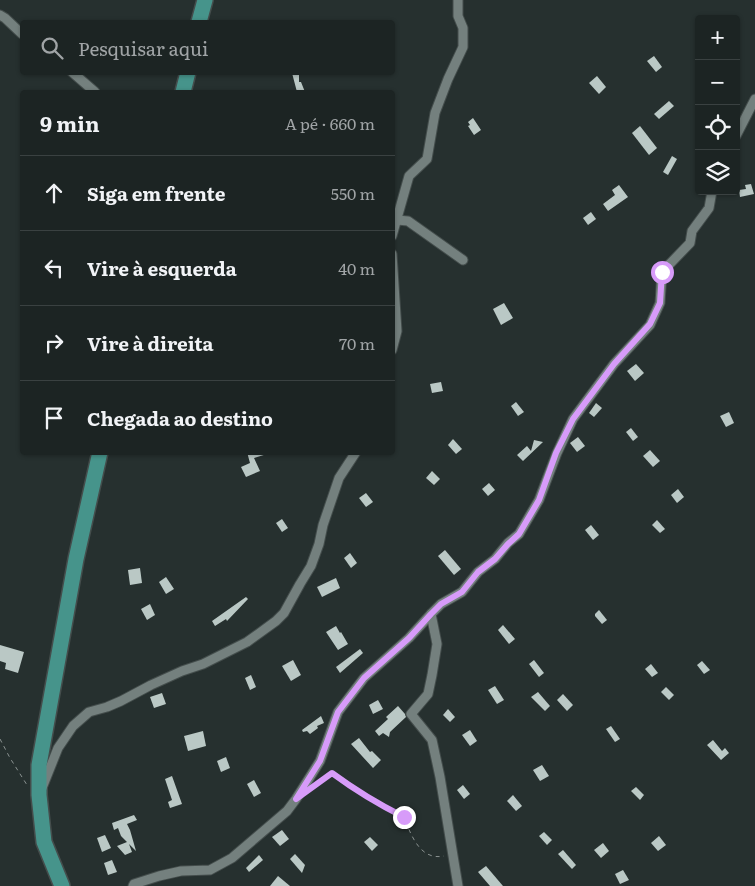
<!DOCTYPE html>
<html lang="pt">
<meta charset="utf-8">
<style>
body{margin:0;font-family:Literata,serif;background:#252c2b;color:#f1f3f6}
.controls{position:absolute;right:15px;top:15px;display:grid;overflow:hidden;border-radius:5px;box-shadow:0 1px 4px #0004}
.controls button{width:45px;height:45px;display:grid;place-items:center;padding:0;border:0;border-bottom:1px solid #3a4141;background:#1c2423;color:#f1f3f6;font:25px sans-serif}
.stop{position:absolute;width:15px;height:15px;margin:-11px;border:4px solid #d79bf9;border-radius:50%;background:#fff}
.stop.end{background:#d79bf9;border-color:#fff;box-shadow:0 1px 5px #0008}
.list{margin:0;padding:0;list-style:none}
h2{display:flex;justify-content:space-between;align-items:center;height:65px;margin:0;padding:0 20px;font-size:21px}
h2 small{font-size:16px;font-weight:400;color:#a0a4a6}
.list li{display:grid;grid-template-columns:32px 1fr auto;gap:15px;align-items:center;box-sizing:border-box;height:75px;padding:0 20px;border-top:1px solid #3a4141}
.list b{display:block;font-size:19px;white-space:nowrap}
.list em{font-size:16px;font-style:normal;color:#a0a4a6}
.icon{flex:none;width:28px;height:28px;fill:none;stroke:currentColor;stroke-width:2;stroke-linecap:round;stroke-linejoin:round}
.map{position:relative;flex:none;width:755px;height:886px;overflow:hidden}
.search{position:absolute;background:#1c2423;box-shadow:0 1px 4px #0004;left:20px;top:20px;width:375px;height:55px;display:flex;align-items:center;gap:12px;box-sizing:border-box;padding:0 18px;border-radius:5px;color:#a0a4a6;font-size:19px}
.panel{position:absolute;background:#1c2423;box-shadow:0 1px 4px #0004;left:20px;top:90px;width:375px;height:365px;border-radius:5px}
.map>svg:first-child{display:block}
</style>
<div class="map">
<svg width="755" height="886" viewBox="0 0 755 886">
<rect width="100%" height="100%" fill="#26302f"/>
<g fill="#bac8c5">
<polygon points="654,56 662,67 656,72 647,61"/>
<polygon points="292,73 299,73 299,82 301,82 305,92 297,92"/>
<polygon points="597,76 606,87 599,94 589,83"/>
<polygon points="669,101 674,106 659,119 654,114"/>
<polygon points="473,118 481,130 474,135 468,126 470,125 468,122"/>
<polygon points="640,126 657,148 649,155 632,133"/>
<polygon points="672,156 677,159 668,175 663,172"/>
<polygon points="751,184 754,194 740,197 739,190 746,189 745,185"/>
<polygon points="619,185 628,197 608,211 603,204 615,195 612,190"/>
<polygon points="591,212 596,219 588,225 583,218"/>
<polygon points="504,303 513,318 501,325 493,309"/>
<polygon points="636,364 644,373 635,381 627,371"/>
<polygon points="441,382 443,391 432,393 430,384"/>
<polygon points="516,402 524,412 518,416 511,406"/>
<polygon points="596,403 602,408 594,417 589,413"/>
<polygon points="729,412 734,423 726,427 720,416"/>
<polygon points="631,428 638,437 633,441 626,432"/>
<polygon points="578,437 585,446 577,452 570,443"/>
<polygon points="453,439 462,449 456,454 448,445"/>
<polygon points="534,440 543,442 523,461 517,455 527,446 531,451"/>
<polygon points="650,450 660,461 653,467 643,456"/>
<polygon points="247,452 267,452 267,454 254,458 260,471 246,477 241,467 250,463"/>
<polygon points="432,471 440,479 434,485 426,478"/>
<polygon points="489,483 495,490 488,496 482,489"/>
<polygon points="678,489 684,497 677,503 671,495"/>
<polygon points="366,493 373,502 366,507 359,498"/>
<polygon points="282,519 288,528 282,532 276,523"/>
<polygon points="657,520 665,529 660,533 652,525"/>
<polygon points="591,525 599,535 593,540 585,530"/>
<polygon points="445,550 461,569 454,575 438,556"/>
<polygon points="350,553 357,563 351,568 344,558"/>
<polygon points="140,568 142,583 130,585 128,570"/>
<polygon points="166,577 174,589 166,594 159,582"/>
<polygon points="336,578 340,588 322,597 317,587"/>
<polygon points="246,597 248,599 227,621 226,619 215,626 212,621"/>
<polygon points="150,604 155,615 147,620 141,609"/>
<polygon points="599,610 607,620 602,624 595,616 595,614"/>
<polygon points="503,625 515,639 509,644 498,630"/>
<polygon points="336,626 340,633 341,632 348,644 338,650 326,632"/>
<polygon points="0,645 24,652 18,673 5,669 6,663 0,661"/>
<polygon points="360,649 363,653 340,673 336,667"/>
<polygon points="293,660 301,675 291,681 282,666"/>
<polygon points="534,660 544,673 539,677 529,664"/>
<polygon points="702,661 710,670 704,674 697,665"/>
<polygon points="651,664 658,673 652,677 645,669"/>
<polygon points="251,675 256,687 250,690 245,678"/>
<polygon points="495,686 504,700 497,704 488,690"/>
<polygon points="666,687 674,695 669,700 661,692"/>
<polygon points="538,692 550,706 545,711 531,697"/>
<polygon points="162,693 166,704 154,708 150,697"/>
<polygon points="563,694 573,705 567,711 557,700"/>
<polygon points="378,700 383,709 373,714 369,705"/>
<polygon points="398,706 405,714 406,717 390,732 389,737 383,733 379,736 375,731 388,719 386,717"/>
<polygon points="448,709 455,717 450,722 443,715"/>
<polygon points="321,716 324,723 317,726 318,728 310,734 307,731 303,732 302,730"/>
<polygon points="611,726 620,739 615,742 606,729"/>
<polygon points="470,730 477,741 470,746 462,735"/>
<polygon points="203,731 206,746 188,751 184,736"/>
<polygon points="359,738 370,752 372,751 381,760 373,768 351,744"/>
<polygon points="713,740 722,751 725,748 729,753 721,760 707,745"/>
<polygon points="226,757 230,768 221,772 217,761"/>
<polygon points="542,765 549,776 540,781 533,770"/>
<polygon points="172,776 182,804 170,808 168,802 172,800 165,779"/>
<polygon points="254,780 261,793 254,797 247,784"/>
<polygon points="463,785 470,794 464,799 457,790"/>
<polygon points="636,787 644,795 640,800 631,791"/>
<polygon points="513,795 522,806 516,811 507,801"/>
<polygon points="134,815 137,820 127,824 130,830 136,851 129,844 132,852 125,855 117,846 127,842 121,836 118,828 114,830 112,823"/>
<polygon points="282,830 289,839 280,846 272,837"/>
<polygon points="544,832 552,840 547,845 539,836"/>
<polygon points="105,835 111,848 102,852 97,838"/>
<polygon points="659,836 666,845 658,851 651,843"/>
<polygon points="370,837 378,845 372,851 364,842"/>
<polygon points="603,843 609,851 601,858 594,850"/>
<polygon points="563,850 576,865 572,869 558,854"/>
<polygon points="295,854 305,865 302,873 290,859"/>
<polygon points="259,855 263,860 249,872 246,868"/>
<polygon points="112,860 117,872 108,875 104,863"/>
<polygon points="486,866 503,886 490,886 478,872"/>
<polygon points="623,870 629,880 620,884 615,874"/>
<polygon points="278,876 290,886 270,886"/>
</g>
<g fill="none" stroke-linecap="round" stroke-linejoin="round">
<defs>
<g id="street">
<polyline points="0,15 5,18 22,34"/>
<polyline points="72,72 95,92"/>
<polyline points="736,136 755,99"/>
<polyline points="394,218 397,220 408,221 463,260"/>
<polyline points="392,236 409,176 427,159 435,113 448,79 463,47 463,28 458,16 458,0"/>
<polyline points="392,254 397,331 392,350"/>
<polyline points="431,614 437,644 432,675 428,694 411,714 432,740 440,777 458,886"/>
<polyline points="42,788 58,748 73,726 89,712 107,707 121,701 151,685 182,671 203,664 247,642 276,621 284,613 300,584 311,566 319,544 323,525 339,478 356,452"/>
<polyline points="133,886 134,884 159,876 181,871 210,870 232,858 287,811 296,799 320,761 338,712 364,678 409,638 431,614 441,604 462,592 478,572 495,559 508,543 519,534 539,500 557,453 573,419 614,364 650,325 660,303 662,272 690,243 692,231 709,208 712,191"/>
</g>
<g id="primary">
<polyline points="199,22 205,0"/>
<polyline points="183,92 188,72"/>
<polyline points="62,886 44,842 39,795 39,765 76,559 100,452"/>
</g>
</defs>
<use href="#street" stroke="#444d4c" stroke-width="11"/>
<use href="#primary" stroke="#444d4c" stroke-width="18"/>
<g stroke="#8a9291" stroke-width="1" stroke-dasharray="4 4" stroke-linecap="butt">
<polyline points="0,739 10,758 27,785"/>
<path d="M 314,786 L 332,773 C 355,790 378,804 404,817 C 411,835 420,861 444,856"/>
</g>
<use href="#street" stroke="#74807e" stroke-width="9"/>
<use href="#primary" stroke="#46948b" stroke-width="15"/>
</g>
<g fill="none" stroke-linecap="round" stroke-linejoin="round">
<path stroke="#d79bf9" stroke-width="6" d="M 404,817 C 378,804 355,790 332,773 L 296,799 L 320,761 L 338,712 L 364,678 L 409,638 L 431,614 L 441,604 L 462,592 L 478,572 L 495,559 L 508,544 L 519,534 L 539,500 L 556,453 L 573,419 L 614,364 L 650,324 L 660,303 L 662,272"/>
</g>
</svg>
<div class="controls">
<button>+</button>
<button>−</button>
<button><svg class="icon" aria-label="locate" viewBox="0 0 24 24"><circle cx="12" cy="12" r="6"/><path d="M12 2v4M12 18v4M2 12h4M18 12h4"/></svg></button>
<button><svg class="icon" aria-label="layers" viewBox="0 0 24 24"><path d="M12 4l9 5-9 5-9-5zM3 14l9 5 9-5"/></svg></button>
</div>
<div class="stop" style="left:662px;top:272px"></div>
<div class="stop end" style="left:404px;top:817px"></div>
<div class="search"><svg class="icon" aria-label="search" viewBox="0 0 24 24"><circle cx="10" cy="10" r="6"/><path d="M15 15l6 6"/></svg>Pesquisar aqui</div>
<section class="panel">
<h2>9 min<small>A pé · 660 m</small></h2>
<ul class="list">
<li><svg class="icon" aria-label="ahead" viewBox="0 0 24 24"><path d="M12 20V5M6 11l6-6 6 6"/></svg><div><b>Siga em frente</b></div><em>550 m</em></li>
<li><svg class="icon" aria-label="left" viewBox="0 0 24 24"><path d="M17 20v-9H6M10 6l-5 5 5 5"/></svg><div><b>Vire à esquerda</b></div><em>40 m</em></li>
<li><svg class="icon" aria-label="right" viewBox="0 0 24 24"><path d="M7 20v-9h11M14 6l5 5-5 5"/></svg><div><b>Vire à direita</b></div><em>70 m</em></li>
<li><svg class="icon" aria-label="arrive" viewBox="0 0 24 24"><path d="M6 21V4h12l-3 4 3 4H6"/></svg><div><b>Chegada ao destino</b></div></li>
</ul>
</section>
</div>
